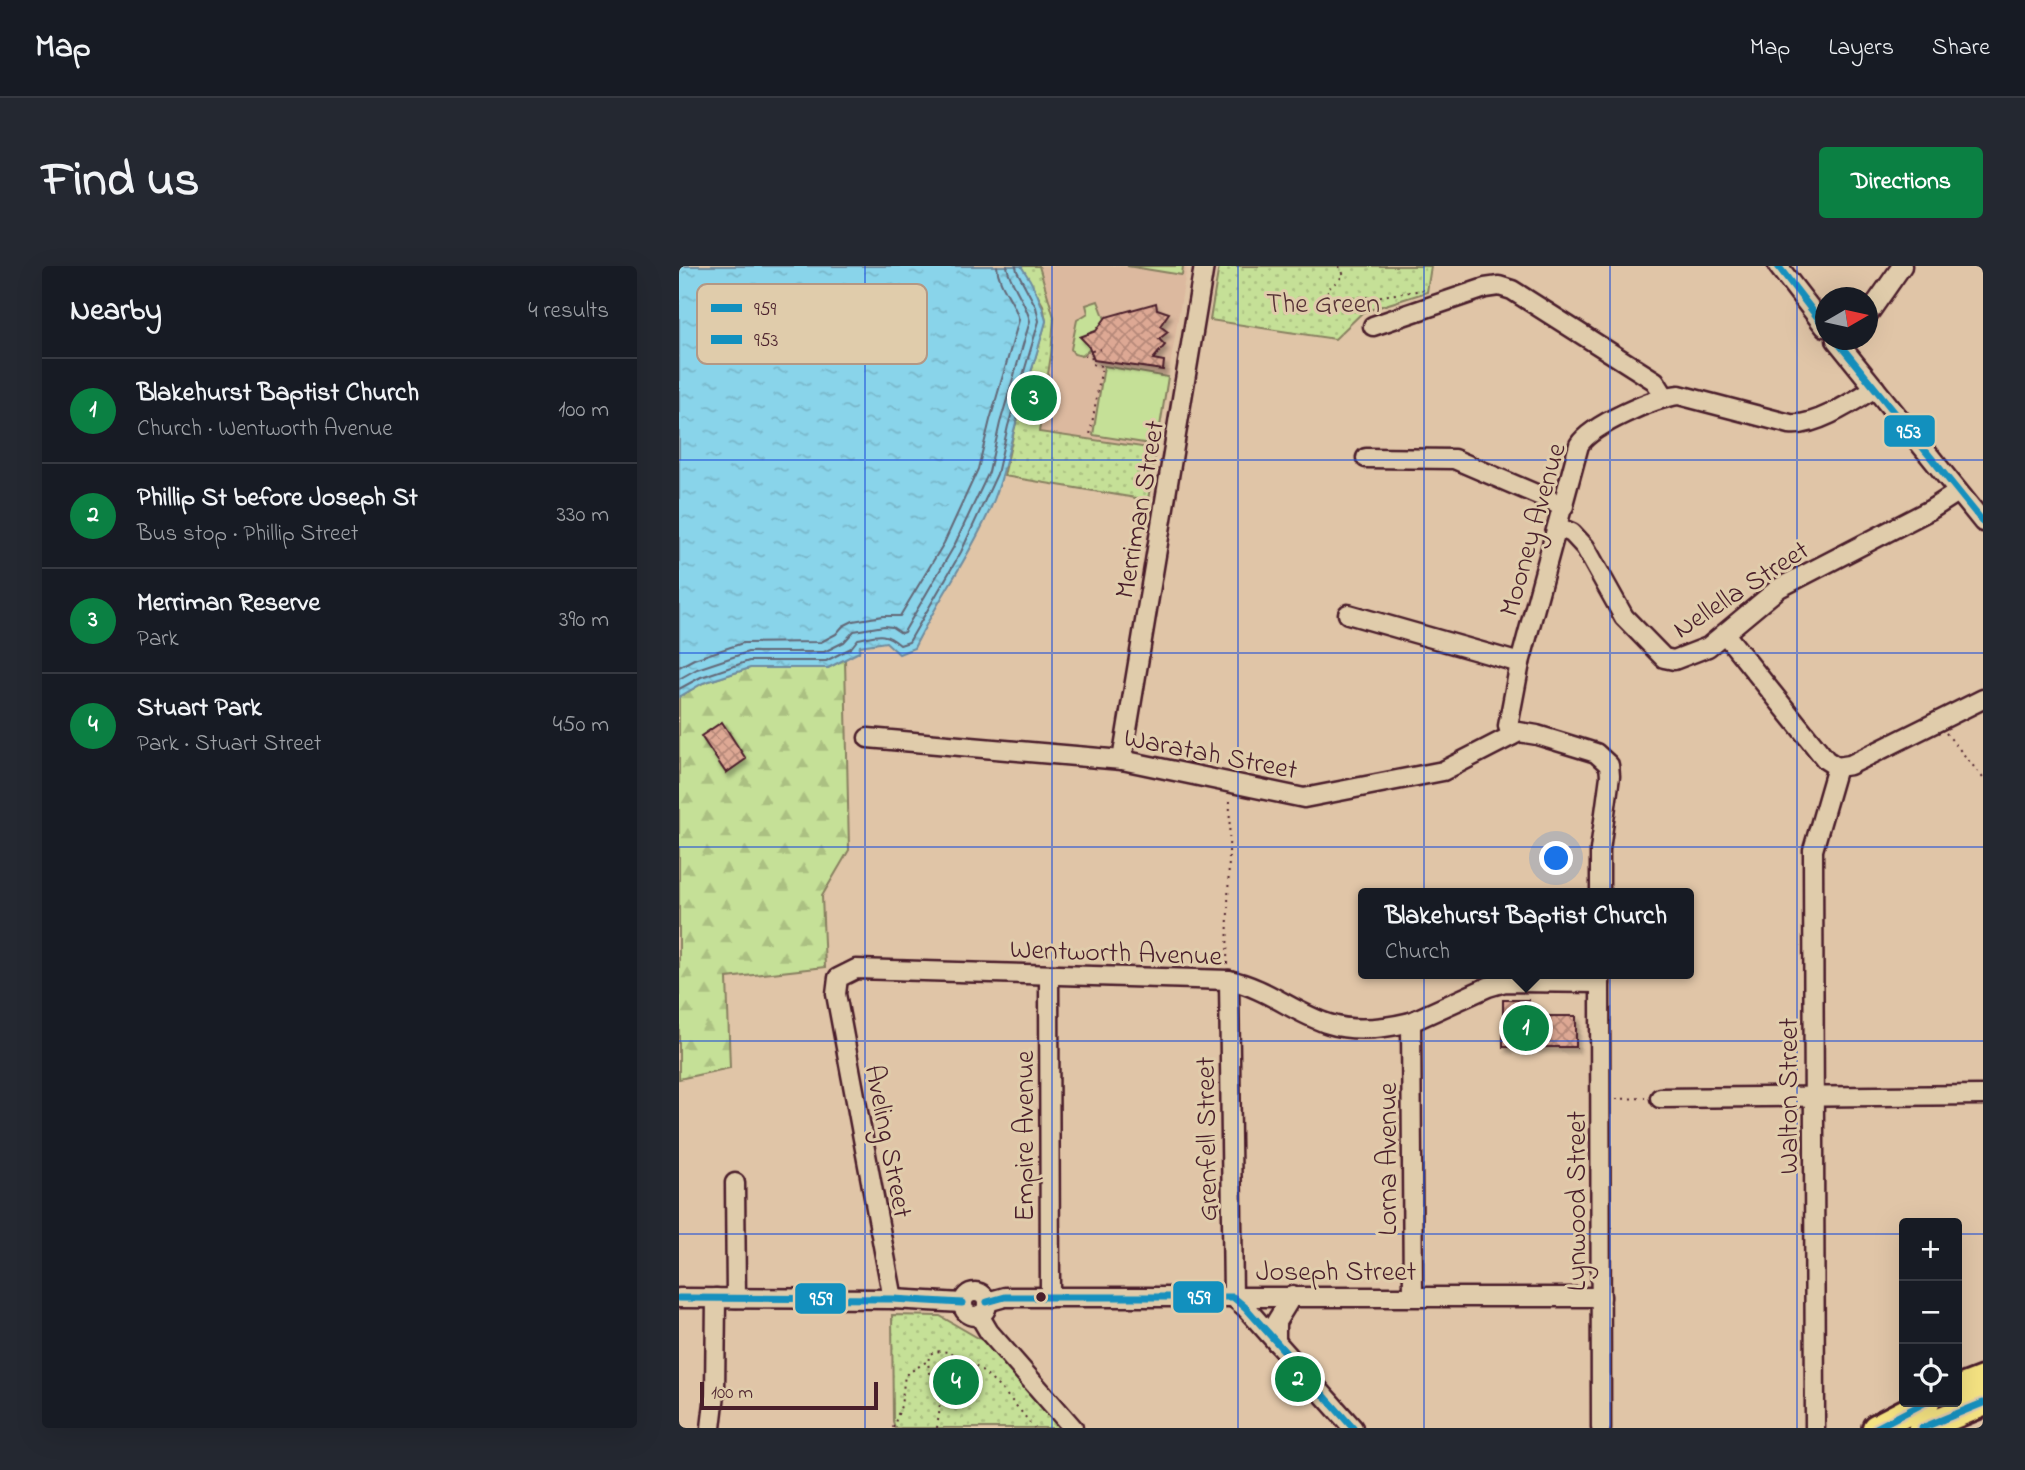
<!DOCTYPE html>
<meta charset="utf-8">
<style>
body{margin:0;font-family:"Indie Flower",sans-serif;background:#242831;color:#f1f3f6}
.controls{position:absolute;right:21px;bottom:21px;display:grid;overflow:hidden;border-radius:7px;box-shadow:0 7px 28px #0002}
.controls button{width:63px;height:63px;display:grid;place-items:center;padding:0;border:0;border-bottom:2px solid #363941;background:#171b24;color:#f1f3f6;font:35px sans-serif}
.compass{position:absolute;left:1136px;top:21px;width:63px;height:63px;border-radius:50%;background:#171b24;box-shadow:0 7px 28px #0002;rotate:81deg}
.scale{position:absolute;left:21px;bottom:18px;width:178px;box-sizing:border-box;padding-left:7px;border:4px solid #4a1f2b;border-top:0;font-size:19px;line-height:24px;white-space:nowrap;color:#4a1f2b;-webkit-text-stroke:5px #e0ccab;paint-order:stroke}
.you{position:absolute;left:878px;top:593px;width:24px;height:24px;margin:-18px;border:5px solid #fff;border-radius:50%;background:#1a73e8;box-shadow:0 0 0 10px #1a73e833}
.badge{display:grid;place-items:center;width:46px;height:46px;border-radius:50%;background:#0b8043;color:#fff;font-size:23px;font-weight:700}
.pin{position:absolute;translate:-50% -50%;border:4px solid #fff;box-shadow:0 2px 7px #0006}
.popup{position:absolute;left:679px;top:622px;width:336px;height:91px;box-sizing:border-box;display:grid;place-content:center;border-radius:7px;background:#171b24;filter:drop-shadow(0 2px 5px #0005);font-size:23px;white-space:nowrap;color:#9ea1a6}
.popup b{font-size:26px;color:#f1f3f6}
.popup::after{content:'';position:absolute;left:50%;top:100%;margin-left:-14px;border:14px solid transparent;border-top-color:#171b24}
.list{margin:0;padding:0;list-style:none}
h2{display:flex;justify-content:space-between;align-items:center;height:91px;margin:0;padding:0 28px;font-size:30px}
h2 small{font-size:23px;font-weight:400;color:#9ea1a6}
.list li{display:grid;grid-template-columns:46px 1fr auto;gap:21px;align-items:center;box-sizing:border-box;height:105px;padding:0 28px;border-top:2px solid #363941}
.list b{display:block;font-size:26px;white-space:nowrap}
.list p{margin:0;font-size:23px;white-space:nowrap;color:#9ea1a6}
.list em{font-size:23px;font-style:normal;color:#9ea1a6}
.icon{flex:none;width:38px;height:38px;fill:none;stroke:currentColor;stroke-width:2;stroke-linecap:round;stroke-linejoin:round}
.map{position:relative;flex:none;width:1304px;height:1162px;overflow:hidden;border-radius:7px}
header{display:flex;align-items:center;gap:42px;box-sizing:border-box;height:98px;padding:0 35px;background:#171b24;border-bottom:2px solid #363941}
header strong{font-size:33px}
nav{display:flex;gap:38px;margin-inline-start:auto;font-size:24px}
.intro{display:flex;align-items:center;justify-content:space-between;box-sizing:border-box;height:168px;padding:0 42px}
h1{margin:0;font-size:49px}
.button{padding:18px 32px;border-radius:7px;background:#0b8043;color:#fff;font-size:24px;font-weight:700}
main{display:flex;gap:42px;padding:0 42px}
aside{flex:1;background:#171b24;border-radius:7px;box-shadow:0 7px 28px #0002}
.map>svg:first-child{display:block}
</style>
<header>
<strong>Map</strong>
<nav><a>Map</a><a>Layers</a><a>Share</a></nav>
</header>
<div class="intro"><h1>Find us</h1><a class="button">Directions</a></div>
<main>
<aside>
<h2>Nearby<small>4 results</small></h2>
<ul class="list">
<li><span class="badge">1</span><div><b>Blakehurst Baptist Church</b><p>Church · Wentworth Avenue</p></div><em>100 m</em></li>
<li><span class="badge">2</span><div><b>Phillip St before Joseph St</b><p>Bus stop · Phillip Street</p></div><em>330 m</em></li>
<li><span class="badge">3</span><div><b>Merriman Reserve</b><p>Park</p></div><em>390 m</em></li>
<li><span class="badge">4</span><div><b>Stuart Park</b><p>Park · Stuart Street</p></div><em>450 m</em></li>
</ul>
</aside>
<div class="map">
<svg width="1304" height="1162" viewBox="0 0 1304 1162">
<defs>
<pattern id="forest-firs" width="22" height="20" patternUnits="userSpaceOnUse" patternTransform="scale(1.75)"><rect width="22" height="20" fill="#c5e097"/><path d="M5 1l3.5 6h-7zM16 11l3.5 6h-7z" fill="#abc082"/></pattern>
<pattern id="park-dots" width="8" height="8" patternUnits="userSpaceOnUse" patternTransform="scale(1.75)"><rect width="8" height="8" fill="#c5e097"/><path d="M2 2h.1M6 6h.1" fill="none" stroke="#abc082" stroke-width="1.8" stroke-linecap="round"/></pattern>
<pattern id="water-ripples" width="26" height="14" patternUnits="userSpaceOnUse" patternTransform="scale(1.75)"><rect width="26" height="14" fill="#89d4ea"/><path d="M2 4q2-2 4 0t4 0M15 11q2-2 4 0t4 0" fill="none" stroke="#78b6c9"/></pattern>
<pattern id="building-cross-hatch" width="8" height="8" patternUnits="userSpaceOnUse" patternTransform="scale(1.75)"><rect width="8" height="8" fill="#dda894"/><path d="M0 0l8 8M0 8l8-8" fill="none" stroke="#b58879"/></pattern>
<filter id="shadow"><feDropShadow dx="3" dy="5" stdDeviation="2" flood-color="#0004"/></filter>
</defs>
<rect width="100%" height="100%" fill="#e0c5a7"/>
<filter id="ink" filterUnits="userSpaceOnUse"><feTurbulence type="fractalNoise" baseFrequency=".0143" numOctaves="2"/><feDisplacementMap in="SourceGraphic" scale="14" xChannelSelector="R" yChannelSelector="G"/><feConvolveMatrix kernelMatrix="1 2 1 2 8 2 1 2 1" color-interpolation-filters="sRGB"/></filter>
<g filter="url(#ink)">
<polygon fill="#dcb99f" points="360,0 508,0 477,183 360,167 372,89 375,51"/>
<g fill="#c5e097" stroke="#888061" stroke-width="2">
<polygon points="448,0 504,0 503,9"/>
<polygon points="419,35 426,53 417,65 409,68 411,83 403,90 395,88 392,83 398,54 409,47 407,39"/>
<polygon points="425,100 489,111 478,179 414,169"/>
</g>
<polygon fill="url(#forest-firs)" stroke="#888061" stroke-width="2" points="166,393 170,584 143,630 146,701 48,712 51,802 0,813 0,431 24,417 71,402 149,402"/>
<g fill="url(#park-dots)" stroke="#888061" stroke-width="2">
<polygon points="342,0 360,0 375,51 372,89 360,166 477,183 469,234 325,210 336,161 367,55 364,39"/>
<polygon points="540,0 752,0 748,26 684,46 656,73 531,54"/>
<polygon points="213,1049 261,1050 306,1076 382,1162 216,1162 214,1155"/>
</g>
<path fill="url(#water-ripples)" stroke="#708c9e" stroke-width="2" d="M 0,0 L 342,0 C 354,17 363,35 367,55 C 357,92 345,127 335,164 C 327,194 322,221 308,250 C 287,296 257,337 235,382 L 220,388 L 207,376 L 181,380 L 180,386 L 149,402 L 71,402 L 24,417 L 0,431 Z"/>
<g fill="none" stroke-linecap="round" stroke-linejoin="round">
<g stroke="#636777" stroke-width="2">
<path d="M 0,401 L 15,393 L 64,377 L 142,376 L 157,368 L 164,360 L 174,355 L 204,350 L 221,350 L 265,277 L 299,203 L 311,154 L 340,54 C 336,35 319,20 318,0"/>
<path d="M 0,413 L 18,403 L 69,386 L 145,386 L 165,376 L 175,365 L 205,360 L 213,361 L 222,367 L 225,366 L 274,282 L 310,206 L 321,157 L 351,55 C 347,35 330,17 328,0"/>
<path d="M 0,423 L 22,411 L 70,395 L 147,395 L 172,382 L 179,373 C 199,369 205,365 221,379 L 230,376 L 282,286 L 318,208 L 329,160 L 360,55 L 357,41 L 338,5 L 337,0"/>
</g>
</g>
<g fill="url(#building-cross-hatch)" stroke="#4a1f2b" stroke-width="2" filter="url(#shadow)">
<polygon points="477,37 478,43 490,47 481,60 489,66 480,73 486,79 474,93 485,95 484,104 415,94 409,79 401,71 417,65 427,51"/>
<polygon points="43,456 67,493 47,507 22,470"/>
<polygon points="824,734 850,734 850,750 897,750 897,781 824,781"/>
</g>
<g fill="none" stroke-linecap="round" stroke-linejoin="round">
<defs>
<g id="minor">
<polyline points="1099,0 1146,61"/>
<polyline points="1188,50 1223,0"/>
<polyline points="694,60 806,22 820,20 833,24 976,115 986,131"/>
<polyline points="1157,74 1304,256"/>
<polyline points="687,192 775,193 885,240"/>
<polyline points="879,261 893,267 906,281 945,351 985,392 995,394 1029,381 1100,322 1251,244 1279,226"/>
<polyline points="669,348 841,397"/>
<polyline points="1046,368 1147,494 1158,501 1171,499 1304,433"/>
<path d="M 832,470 L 829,460 L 841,397 L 900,179 C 912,159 977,131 1000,129 L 1111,158 C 1136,161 1175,135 1196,122"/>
<polyline points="189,472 443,494 625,532 764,505 840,466 858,469 917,487 930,499 931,510 921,584 921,627"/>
<polyline points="443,494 525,0"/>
<polyline points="921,708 922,1162"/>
<polyline points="370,710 371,1031"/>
<polyline points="550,714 554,1031"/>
<polyline points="732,756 734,1030"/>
<polyline points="981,832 1304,829"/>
<polyline points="56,917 57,1032"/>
<circle cx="296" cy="1038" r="12"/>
<polyline points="554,1031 566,1041 674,1162"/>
<polyline points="0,1032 214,1033 283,1037"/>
<path d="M 214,1033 L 157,728 L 159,712 L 177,703 L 550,714 C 588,722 615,747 650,758 C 675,766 707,762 732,756 L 809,721 L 826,716 L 921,717"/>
<polyline points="308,1036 326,1031 922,1031"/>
<polyline points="300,1049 310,1066 394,1162"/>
<polyline points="597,1076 597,1056 613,1030"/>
<polyline points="32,1162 36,1128 37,1032"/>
<polyline points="1136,1162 1134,584 1158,501"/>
</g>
<g id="highway">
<polyline points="1278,1124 1304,1114"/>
<polyline points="1197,1162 1247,1136"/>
<polyline points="1243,1162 1304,1137"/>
</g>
</defs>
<use href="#minor" stroke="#4a1f2b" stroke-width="23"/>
<use href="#highway" stroke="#4a1f2b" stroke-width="32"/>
<g stroke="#4a1f2b" stroke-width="2" stroke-dasharray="2 5" stroke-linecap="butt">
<polyline points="660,0 665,9 647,25 655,32 695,31 744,24 745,27"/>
<polyline points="413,85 426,82"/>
<polyline points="406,90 412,85 413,98 423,100 411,169"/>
<polyline points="1267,467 1304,512"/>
<polyline points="548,698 551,532"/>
<polyline points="937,833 966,832"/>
<polyline points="214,1162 222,1140 226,1109 247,1096"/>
<path d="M 258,1162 C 259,1152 262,1143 260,1133 C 257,1118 245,1103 251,1088 C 282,1071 338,1139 355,1162"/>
</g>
<use href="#minor" stroke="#e0ccab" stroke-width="18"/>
<use href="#highway" stroke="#f5e382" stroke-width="26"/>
<defs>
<g id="bus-1">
<polyline points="0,1032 214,1033 283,1037"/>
<polyline points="308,1036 326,1031 554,1031 566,1041 674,1162"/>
<polyline points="1197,1162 1247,1136"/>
<polyline points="1243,1162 1304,1137"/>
</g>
<g id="bus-2">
<polyline points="1099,0 1146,61"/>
<polyline points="1157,74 1304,256"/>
</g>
</defs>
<use href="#bus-1" stroke="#e0ccab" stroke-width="12"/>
<use href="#bus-2" stroke="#e0ccab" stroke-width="12"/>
<use href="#bus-1" stroke="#1290be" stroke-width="7"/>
<use href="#bus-2" stroke="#1290be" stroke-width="7"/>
</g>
</g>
<path fill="none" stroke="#1d4ed8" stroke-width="2" stroke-opacity="0.55" d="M 186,0 L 186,1162M 373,0 L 373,1162M 559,0 L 559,1162M 745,0 L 745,1162M 931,0 L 931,1162M 1118,0 L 1118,1162M 0,194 L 1304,194M 0,387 L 1304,387M 0,581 L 1304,581M 0,775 L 1304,775M 0,968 L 1225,968M 1278,968 L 1304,968"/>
<circle fill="#4a1f2b" stroke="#e0ccab" stroke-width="2.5" cx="362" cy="1031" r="6"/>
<g text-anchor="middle" stroke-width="6" stroke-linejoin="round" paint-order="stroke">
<g font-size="28" fill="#563236" stroke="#e0ccab">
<text x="644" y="46">The Green</text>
</g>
<g font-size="28" fill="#4a1f2b" stroke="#e0ccab">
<text transform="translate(459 243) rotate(-80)" y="10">Merriman Street</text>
<text transform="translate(852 263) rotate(-74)" y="10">Mooney Avenue</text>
<text transform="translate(1061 322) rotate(-33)" y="10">Nellella Street</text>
<text transform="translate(532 486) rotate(11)" y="10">Waratah Street</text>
<text transform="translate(437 685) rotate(2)" y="10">Wentworth Avenue</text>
<text transform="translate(1108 830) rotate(-90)" y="10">Walton Street</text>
<text transform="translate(344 870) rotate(-90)" y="10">Empire Avenue</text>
<text transform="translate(526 873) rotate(-91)" y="10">Grenfell Street</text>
<text transform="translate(211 875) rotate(79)" y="10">Aveling Street</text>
<text transform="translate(707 893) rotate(-90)" y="10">Lorna Avenue</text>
<text transform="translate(896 935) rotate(-90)" y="10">Lynwood Street</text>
<text x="657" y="1014">Joseph Street</text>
</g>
</g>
<rect x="18" y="18" width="230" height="80" rx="10" fill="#e0ccab" stroke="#b39885" stroke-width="2"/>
<rect x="32" y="38" width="31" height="8" fill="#1290be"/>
<rect x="32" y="69" width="31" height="9" fill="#1290be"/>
<g font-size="19" fill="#4a1f2b">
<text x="75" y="49">959</text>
<text x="75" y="80">953</text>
</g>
<g stroke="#e0ccab" stroke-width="2.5">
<rect x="1204" y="148" width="53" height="34" rx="7" fill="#1290be"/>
<rect x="493" y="1014" width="53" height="34" rx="7" fill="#1290be"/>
<rect x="115" y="1016" width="53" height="33" rx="7" fill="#1290be"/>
</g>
<g font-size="19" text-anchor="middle" font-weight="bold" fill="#fff">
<text x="1230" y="172">953</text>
<text x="520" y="1038">959</text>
<text x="142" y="1039">959</text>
</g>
</svg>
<div class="controls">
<button>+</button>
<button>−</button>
<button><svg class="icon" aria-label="locate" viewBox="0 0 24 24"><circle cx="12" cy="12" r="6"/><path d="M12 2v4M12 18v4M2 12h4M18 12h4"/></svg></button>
</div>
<svg class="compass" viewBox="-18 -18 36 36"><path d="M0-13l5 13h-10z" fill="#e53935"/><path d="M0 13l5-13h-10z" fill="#9ea1a6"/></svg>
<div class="scale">100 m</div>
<div class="you"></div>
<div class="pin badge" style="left:847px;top:762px">1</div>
<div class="popup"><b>Blakehurst Baptist Church</b>Church</div>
<div class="pin badge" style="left:619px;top:1113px">2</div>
<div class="pin badge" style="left:355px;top:132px">3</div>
<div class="pin badge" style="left:277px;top:1116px">4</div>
</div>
</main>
